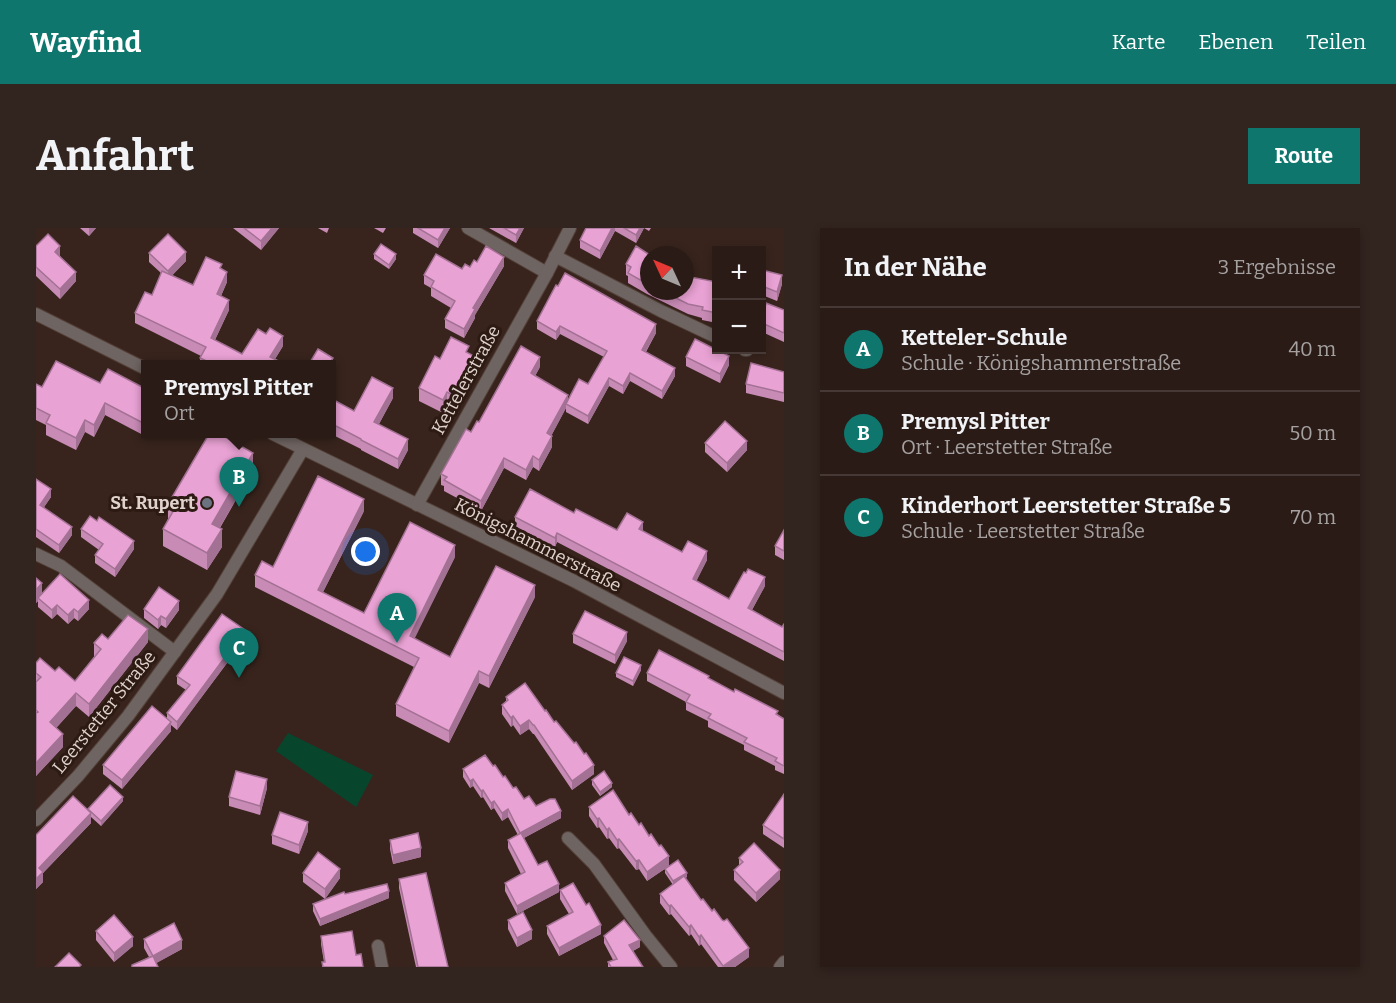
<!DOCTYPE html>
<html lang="de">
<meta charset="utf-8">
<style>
body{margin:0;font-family:Bitter,serif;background:#32241f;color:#f1f3f6}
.controls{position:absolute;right:18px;top:18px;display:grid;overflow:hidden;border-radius:0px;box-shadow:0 3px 9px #0003}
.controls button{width:54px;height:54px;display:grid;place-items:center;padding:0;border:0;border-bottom:2px solid #463935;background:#2a1b16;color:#f1f3f6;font:30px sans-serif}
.compass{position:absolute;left:604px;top:18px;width:54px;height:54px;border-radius:50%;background:#2a1b16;box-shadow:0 3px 9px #0003;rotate:314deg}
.you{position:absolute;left:330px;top:324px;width:21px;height:21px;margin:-15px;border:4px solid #fff;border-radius:50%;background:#1a73e8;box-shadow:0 0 0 9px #1a73e833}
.badge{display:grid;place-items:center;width:39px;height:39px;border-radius:50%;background:#0f766e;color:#fff;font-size:20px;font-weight:700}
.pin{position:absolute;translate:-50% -50px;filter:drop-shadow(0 2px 3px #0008)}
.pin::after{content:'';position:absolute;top:32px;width:21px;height:18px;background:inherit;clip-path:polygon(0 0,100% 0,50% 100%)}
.popup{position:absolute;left:105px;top:132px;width:195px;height:78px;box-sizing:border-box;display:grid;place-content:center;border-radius:0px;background:#2a1b16;filter:drop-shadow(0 2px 4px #0005);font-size:20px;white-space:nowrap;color:#a5a1a1}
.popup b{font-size:22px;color:#f1f3f6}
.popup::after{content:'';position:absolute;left:50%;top:100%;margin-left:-12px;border:12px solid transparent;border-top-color:#2a1b16}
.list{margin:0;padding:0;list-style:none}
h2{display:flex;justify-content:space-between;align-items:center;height:78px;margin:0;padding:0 24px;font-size:26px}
h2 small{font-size:20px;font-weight:400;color:#a5a1a1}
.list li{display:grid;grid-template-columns:39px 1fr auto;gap:18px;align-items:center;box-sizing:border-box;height:84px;padding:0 24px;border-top:2px solid #463935}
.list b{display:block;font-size:22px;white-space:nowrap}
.list p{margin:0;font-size:20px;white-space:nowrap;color:#a5a1a1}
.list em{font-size:20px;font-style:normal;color:#a5a1a1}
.map{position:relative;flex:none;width:748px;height:739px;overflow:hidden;border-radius:0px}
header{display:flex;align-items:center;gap:36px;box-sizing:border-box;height:84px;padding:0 30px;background:#0f766e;color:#fff}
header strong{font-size:28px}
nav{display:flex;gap:33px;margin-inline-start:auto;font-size:21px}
.intro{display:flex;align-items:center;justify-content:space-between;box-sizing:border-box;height:144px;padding:0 36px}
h1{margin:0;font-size:42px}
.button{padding:15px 27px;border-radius:0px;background:#0f766e;color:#fff;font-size:21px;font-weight:700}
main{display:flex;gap:36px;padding:0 36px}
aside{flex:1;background:#2a1b16;border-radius:0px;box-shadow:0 3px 9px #0003}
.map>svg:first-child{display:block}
</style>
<header>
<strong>Wayfind</strong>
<nav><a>Karte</a><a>Ebenen</a><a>Teilen</a></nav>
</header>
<div class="intro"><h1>Anfahrt</h1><a class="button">Route</a></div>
<main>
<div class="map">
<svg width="748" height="739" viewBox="0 0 748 739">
<rect width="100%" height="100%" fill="#38241d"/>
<polygon fill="#07462c" points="252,505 337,547 320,579 240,523"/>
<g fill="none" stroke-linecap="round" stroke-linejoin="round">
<defs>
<g id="street">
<polyline points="432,0 511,45"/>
<polyline points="519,28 625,83 680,109"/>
<polyline points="0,86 110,141"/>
<polyline points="709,122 711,122"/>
<polyline points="237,206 538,353 748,465"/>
<polyline points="381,277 511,45 534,0"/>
<polyline points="0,326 25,338 139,424"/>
<polyline points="0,592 42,548 92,488 181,366 267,221"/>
<polyline points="532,610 558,636 610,708 635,739"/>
<polyline points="342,718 346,739"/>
<polyline points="744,739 748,734"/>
</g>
</defs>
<use href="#street" stroke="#534039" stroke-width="14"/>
<use href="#street" stroke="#6e6461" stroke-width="12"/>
</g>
<g fill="#c88bb6">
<polygon points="44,0 60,0 53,8"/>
<polygon points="197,0 243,0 225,22"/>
<polygon points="282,0 293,0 291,5"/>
<polygon points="338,0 350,0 347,5"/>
<polygon points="377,0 414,0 402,20 377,5"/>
<polygon points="453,0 488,0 480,15"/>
<polygon points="550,0 615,0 613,3 608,0 600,15 579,3 564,31 544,20 544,12"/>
<polygon points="0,18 24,27 24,28 40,53 24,71 0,48"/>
<polygon points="113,25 150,33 136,47 157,57 186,41 191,54 185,68 193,82 179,112 206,126 247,118 239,131 249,136 164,136 164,130 165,128 99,95 99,85 116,67 125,45 113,34"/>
<polygon points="338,26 360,31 353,41 338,31"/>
<polygon points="613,27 613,63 649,63 681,54 681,95 666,92 666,90 652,86 611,66 592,55 592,48 590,47 590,36"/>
<polygon points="441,34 468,38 439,87 439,90 428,110 409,100 409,91 415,80 395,68 395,60 388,56 388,47 434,39"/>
<polygon points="726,42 746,56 741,73 726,67"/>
<polygon points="748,82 748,114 726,104 726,93"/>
<polygon points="501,93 620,105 610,124 639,148 626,171 594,153 587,166 573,158 552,196 530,184 530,180 515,208 516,219 503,243 497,239 490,252 468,240 445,283 408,263 408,258 405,257 405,246 443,194 504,139 499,148 532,173 552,156 568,129 524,106 520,112 501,101"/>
<polygon points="433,126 438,142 418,181 411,177 407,185 383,173 383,160 404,131"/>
<polygon points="650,129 693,137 684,155 650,138"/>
<polygon points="748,144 748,174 710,165 710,156"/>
<polygon points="64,155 110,161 111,206 109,208 69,187 58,209 49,204 40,222 10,207 10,197 0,192 0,156 6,159"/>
<polygon points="357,170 343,196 372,222 362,241 325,222 325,221 295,206 296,206 296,171 318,183"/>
<polygon points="669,215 711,222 691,244 669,224"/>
<polygon points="217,242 184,300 186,319 171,342 127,318 127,301 132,291 132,276"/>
<polygon points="0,251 15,269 8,279 36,307 23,325 0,309"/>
<polygon points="328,283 287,364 328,385 419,329 378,410 414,429 499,369 453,460 443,455 413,515 360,488 360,476 378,439 219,359 219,347 237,339"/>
<polygon points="538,285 581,302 607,303 646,324 671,332 660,353 693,371 729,358 716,382 746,399 748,396 748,433 521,314 519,319 479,298 479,289"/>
<polygon points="61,293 98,321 79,349 59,335 59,327 63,322 45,309 45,301"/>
<polygon points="748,302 748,332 739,327 739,318"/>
<polygon points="0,350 6,366 53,381 42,393 38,390 32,396 21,386 16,391 2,379 2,373 0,375"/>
<polygon points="108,381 143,382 130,400 125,397 122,401 108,390"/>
<polygon points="537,406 591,413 579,436 537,415"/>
<polygon points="72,411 112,414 53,489 40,478 20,500 27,519 0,548 0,435 39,453 58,429 58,415"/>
<polygon points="209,411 141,502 135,497 135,503 86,561 67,546 67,537 131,490 131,485 150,462 141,456 141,448"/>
<polygon points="605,442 597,458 580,449 580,445"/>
<polygon points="611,445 673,451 742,487 748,491 748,546 739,542 739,538 708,522 708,517 672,499 672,493 650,482 650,474 611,453"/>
<polygon points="470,469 509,483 518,494 558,546 536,562 498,506 497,506 493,501 484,507 477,497 475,499 466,486 466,477 470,473"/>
<polygon points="457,538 488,571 500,578 525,590 488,610 502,637 523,664 481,686 469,663 469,655 485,646 472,620 472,612 482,607 472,589 466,593 458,580 455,582 447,569 445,570 437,558 434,560 427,549 427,541"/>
<polygon points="556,552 576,559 564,568 556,557"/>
<polygon points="231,560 224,587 193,578 193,569"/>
<polygon points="748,566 748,620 727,606 727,597"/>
<polygon points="87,573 65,598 55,589 55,595 7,645 7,654 0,661 0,607 52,582"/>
<polygon points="553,579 593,587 633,638 611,653 603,641 600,642 583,620 581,621 573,610 571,611 563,599 561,600 553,588"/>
<polygon points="272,603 263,626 236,616 236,607"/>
<polygon points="354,612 385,629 357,636 354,621"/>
<polygon points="703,630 744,651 720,674 698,652 698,642 703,638"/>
<polygon points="629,641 651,649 649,650 665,672 676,683 713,729 699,739 682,739 665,716 663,718 655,706 653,708 635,686 633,687 624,675 624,666 637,657 629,645"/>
<polygon points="267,645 304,650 289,671 267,654"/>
<polygon points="363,651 412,739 380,739 363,660"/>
<polygon points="524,662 550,677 565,706 523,728 511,706 511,698 533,686 524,671"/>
<polygon points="309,666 353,670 284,698 277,683 277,676"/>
<polygon points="472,692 496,711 481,719 472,701"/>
<polygon points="60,703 97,718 78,734 60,712"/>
<polygon points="285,708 320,727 327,739 286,739 286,734 288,734 285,716"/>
<polygon points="568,708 604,719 597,723 607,739 572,739 572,734 577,732 568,715"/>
<polygon points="108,711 146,721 120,735 122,739 96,739 96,737 113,729 108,720"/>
</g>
<g fill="#a37194">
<polygon points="53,0 60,0 53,8"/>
<polygon points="236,0 243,0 225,22 225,13"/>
<polygon points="409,0 414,0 402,20 402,12"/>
<polygon points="484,0 488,0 480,15 480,7"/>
<polygon points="576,0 579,0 579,3 564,31 564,23"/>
<polygon points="604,0 608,0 600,15 600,7"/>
<polygon points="24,18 24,27 19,33 19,24"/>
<polygon points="150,24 150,33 132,52 132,43"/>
<polygon points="360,26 360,31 353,41 353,37"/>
<polygon points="468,29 468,38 439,87 439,90 428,110 428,101 437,80"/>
<polygon points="40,44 40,53 24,71 24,61"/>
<polygon points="191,44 191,54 181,77 181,66"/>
<polygon points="746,47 746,56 741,73 741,64"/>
<polygon points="193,72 193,82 175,120 175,110"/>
<polygon points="620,96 620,105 606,130 606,122"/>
<polygon points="524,98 524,106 520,112 520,104"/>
<polygon points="247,108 247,118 236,136 234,129"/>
<polygon points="438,128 438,142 418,181 418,168"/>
<polygon points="693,128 693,137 684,155 684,146"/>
<polygon points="504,129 504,139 495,155 495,145"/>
<polygon points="297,130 297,141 296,142 296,136 293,136"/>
<polygon points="639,140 639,148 626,171 626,163"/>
<polygon points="594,145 594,153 587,166 587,158"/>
<polygon points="573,150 573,158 552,196 552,188"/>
<polygon points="357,160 357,170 338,205 338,194"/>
<polygon points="411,164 411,177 407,185 407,172"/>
<polygon points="532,167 532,176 530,176 530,180 511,216 511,205"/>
<polygon points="69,175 69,187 58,209 58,197"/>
<polygon points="49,192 49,204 40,222 40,210"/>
<polygon points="516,208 516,219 503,243 503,232"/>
<polygon points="372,211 372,222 362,241 362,231"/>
<polygon points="711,213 711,222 691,244 691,235"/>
<polygon points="217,225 217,242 176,313 176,296"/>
<polygon points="497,228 497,239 490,252 490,242"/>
<polygon points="468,230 468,240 445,283 445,273"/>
<polygon points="15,261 15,269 4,285 4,277"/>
<polygon points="328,271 328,283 282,374 282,362"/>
<polygon points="607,294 607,303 603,310 603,301"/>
<polygon points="36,299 36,307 23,325 23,317"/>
<polygon points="186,301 186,319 171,342 171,325"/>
<polygon points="521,305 521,314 519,319 519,310"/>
<polygon points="98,313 98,321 79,349 79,341"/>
<polygon points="419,317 419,329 374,420 374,408"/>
<polygon points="671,323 671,332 657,360 657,351"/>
<polygon points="729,349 729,358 712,389 712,380"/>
<polygon points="6,355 6,368 2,370 2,373 0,375 0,362"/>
<polygon points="499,357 499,369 453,460 453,448"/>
<polygon points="53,372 53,381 42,393 42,384"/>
<polygon points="143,373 143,382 130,400 130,391"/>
<polygon points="21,377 21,386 16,391 16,382"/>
<polygon points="38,381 38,390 32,396 32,387"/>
<polygon points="125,388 125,397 122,401 122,392"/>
<polygon points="112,401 112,414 53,489 53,476"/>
<polygon points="209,402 209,411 141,502 141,494"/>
<polygon points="591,404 591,413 579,436 579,427"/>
<polygon points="605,437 605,442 597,458 597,453"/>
<polygon points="443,443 443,455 413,515 413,503"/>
<polygon points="40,465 40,478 14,507 14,494"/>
<polygon points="477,488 477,497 475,499 475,490"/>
<polygon points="493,492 493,501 484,507 484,498"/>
<polygon points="135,494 135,503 86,561 86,552"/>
<polygon points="27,506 27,519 0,548 0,535"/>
<polygon points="558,537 558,546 536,562 536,553"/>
<polygon points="231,551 231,560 224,587 224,578"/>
<polygon points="437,551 437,558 434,560 434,553"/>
<polygon points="576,555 576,559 564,568 564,564"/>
<polygon points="447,562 447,569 445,570 445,563"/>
<polygon points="87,569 87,573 65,598 65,593"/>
<polygon points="458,573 458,580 455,582 455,575"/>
<polygon points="472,581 472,589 466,593 466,585"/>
<polygon points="525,583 525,590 484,612 484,605"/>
<polygon points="55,585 55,595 7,645 7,654 0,661 0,651 3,640"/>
<polygon points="563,590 563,599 561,600 561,591"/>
<polygon points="272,594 272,603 263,626 263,617"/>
<polygon points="573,600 573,610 571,611 571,602"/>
<polygon points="583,611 583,620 581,621 581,612"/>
<polygon points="385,620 385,629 357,636 357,627"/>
<polygon points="633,628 633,638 611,653 611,644"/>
<polygon points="603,632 603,641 600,642 600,633"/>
<polygon points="304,641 304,650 289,671 289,661"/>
<polygon points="744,642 744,651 720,674 720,665"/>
<polygon points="651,645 651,649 637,658 637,653"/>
<polygon points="523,656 523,664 481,686 481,678"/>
<polygon points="353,663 353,670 284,698 284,691"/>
<polygon points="635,677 635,686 633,687 633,678"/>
<polygon points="565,697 565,706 523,728 523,720"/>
<polygon points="655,697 655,706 653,708 653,699"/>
<polygon points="496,702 496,711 481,719 481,710"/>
<polygon points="665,707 665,716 663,718 663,709"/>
<polygon points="97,709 97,718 78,734 78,725"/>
<polygon points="146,712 146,721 117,737 117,728"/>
<polygon points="604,712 604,719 593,725 593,717"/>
<polygon points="713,720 713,729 699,739 687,739"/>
</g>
<g fill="#e9a2d4" stroke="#a37194" stroke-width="1.5">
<polygon points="208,0 236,0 225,13"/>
<polygon points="382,0 409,0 402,12"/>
<polygon points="468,0 484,0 480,7"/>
<polygon points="550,0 576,0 564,23 544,12"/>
<polygon points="588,0 604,0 600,7"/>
<polygon points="12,6 24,18 19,24 40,44 24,61 0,39 0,18"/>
<polygon points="132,6 150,24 132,43 113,25"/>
<polygon points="345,16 360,26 353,37 338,26"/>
<polygon points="450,18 468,29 437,80 439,81 428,101 409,91 419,73 395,59 398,53 388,47 400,26 426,41 429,36 434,39 438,32 441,34"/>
<polygon points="600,18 614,27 613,27 613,57 592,45 595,39 590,36"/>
<polygon points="170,29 186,36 184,40 191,44 181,66 193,72 175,110 206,126 222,101 230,106 234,100 247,108 234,129 249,136 177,136 164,130 170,119 99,85 109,64 116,67 126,43 157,57"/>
<polygon points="726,42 746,47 741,64 726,58"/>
<polygon points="529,45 620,96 606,122 639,140 626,163 594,145 587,158 573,150 552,188 530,176 543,151 552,156 571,123 524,98 520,104 501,93 520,57 522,58"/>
<polygon points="649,48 681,54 681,85 666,82 667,79 652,76 626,63 649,63"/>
<polygon points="730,75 748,82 748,105 726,95"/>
<polygon points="415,109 433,118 430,124 438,128 418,168 411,164 407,172 383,160 399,128 404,131"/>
<polygon points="659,111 693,128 684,146 650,129"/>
<polygon points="485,118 504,129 495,145 498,147 532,167 511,205 516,208 503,232 497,228 490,242 468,230 445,273 408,252 411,249 405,246 430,201 435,204 441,193 443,194"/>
<polygon points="282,121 297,130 293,136 273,136"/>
<polygon points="20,133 64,155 72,141 110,161 110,195 109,196 69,175 58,197 49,192 40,210 10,195 14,187 0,180 0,156 6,159"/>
<polygon points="715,135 748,144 748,165 710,156"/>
<polygon points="336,149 357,160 338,194 372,211 362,231 325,212 325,211 296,196 296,171 318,183"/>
<polygon points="689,193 711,213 691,235 669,215"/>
<polygon points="173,206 184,206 217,225 176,296 186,301 171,325 127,301 139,280 132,276"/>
<polygon points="282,248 328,271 282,362 328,385 374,294 419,317 374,408 414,429 460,338 499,357 453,448 443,443 413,503 360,476 383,430 219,347 226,333 237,339"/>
<polygon points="0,251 15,261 4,277 36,299 23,317 0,301"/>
<polygon points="494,261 538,285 540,281 581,302 591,285 607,294 603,301 646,324 652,313 671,323 657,351 693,371 708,344 710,345 712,341 729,349 712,380 746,399 748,396 748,424 521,305 519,310 479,289"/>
<polygon points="54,288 61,293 63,289 98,313 79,341 59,327 67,316 45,301"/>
<polygon points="748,302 748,323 739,318"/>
<polygon points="24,346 53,372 42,384 38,381 32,387 21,377 16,382 2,370"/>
<polygon points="0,350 6,355 0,362"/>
<polygon points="123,359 143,373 130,391 125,388 122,392 108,381"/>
<polygon points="549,383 591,404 579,427 537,406"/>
<polygon points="186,386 209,402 141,494 131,485 154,457 141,448"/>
<polygon points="92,387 112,401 53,476 40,465 14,494 27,506 0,535 0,485 2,484 0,482 0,454 5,449 0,445 0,435 4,430 19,443 23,439 39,453 65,421 58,415 66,406 72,411"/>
<polygon points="623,422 673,448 672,450 698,464 699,461 742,483 740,486 748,491 748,538 739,533 741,530 708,514 711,510 672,490 675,486 650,474 654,467 611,445"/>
<polygon points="588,429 605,437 597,453 580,445"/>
<polygon points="489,455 509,483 510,482 518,494 520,493 538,515 540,514 548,526 550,525 558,537 536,553 498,497 497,497 493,492 484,498 477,488 475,490 466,477 472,472 470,469"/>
<polygon points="116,478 135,494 86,552 67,537"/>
<polygon points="449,527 457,538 459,537 467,549 469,548 477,560 480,559 488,571 493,568 500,578 514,571 519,571 525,583 484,605 472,581 466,585 458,573 455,575 447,562 445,563 437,551 434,553 427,541"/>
<polygon points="200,543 231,551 224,578 193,569"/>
<polygon points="568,543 576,555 564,564 556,552"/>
<polygon points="74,557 87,569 65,593 52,581"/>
<polygon points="577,562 593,587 595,585 603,597 605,595 613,608 615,606 623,618 625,617 633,628 611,644 603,632 600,633 583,611 581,612 573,600 571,602 563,590 561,591 553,579"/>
<polygon points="748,566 748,611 727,597"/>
<polygon points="37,568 55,585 3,640 7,644 0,651 0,607"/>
<polygon points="244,584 272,594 263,617 236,607"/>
<polygon points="382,605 385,620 357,627 354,612"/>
<polygon points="485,605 502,637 511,633 523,656 481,678 469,655 489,644 472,612"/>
<polygon points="718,615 744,642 720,665 698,642 707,634 703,630"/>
<polygon points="282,624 304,641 289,661 267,645"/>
<polygon points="642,632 651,645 637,653 629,641"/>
<polygon points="390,645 412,739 382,739 363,651"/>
<polygon points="648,648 665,672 667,671 676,683 678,681 686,692 688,693 691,691 713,720 687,738 665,707 663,709 655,697 653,699 635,677 633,678 624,666"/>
<polygon points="537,655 550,677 553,675 565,697 523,720 511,698 537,684 524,662"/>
<polygon points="351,656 353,663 284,691 277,676 308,664 309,666"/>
<polygon points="487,684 496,702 481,710 472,692"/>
<polygon points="78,687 97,709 78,725 60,703"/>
<polygon points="588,692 604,712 593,717 607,739 575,739 572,734 581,731 568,708"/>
<polygon points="138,695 146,712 117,728 108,711"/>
<polygon points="316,703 320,727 325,726 327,739 287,739 286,734 289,734 285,708"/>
<polygon points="33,725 45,737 43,739 19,739"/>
<polygon points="117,728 122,739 96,739 96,737"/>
</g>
<circle fill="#6b7280" stroke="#2d1b13" stroke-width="2" cx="171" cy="275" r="6"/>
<g text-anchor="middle" stroke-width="6" stroke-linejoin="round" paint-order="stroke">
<g font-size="18" fill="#e0d3ce" stroke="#2d1b13">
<text transform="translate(430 152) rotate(-61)" y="6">Kettelerstraße</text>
<text transform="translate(502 317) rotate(27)" y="6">Königshammerstraße</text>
<text transform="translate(68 484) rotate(-51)" y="6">Leerstetter Straße</text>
</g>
<g font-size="18" font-weight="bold" fill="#e0d3ce" stroke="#2d1b13" text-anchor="end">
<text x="159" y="281">St. Rupert</text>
</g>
</g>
</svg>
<div class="controls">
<button>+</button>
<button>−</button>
</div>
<svg class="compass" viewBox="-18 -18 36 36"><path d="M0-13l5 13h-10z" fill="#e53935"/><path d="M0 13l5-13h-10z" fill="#a5a1a1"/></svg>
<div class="you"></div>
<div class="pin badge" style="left:361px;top:415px">A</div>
<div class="pin badge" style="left:203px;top:279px">B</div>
<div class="popup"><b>Premysl Pitter</b>Ort</div>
<div class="pin badge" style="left:203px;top:450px">C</div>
</div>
<aside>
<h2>In der Nähe<small>3 Ergebnisse</small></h2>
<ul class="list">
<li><span class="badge">A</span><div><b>Ketteler-Schule</b><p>Schule · Königshammerstraße</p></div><em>40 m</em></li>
<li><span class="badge">B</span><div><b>Premysl Pitter</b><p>Ort · Leerstetter Straße</p></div><em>50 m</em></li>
<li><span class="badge">C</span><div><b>Kinderhort Leerstetter Straße 5</b><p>Schule · Leerstetter Straße</p></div><em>70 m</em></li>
</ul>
</aside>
</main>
